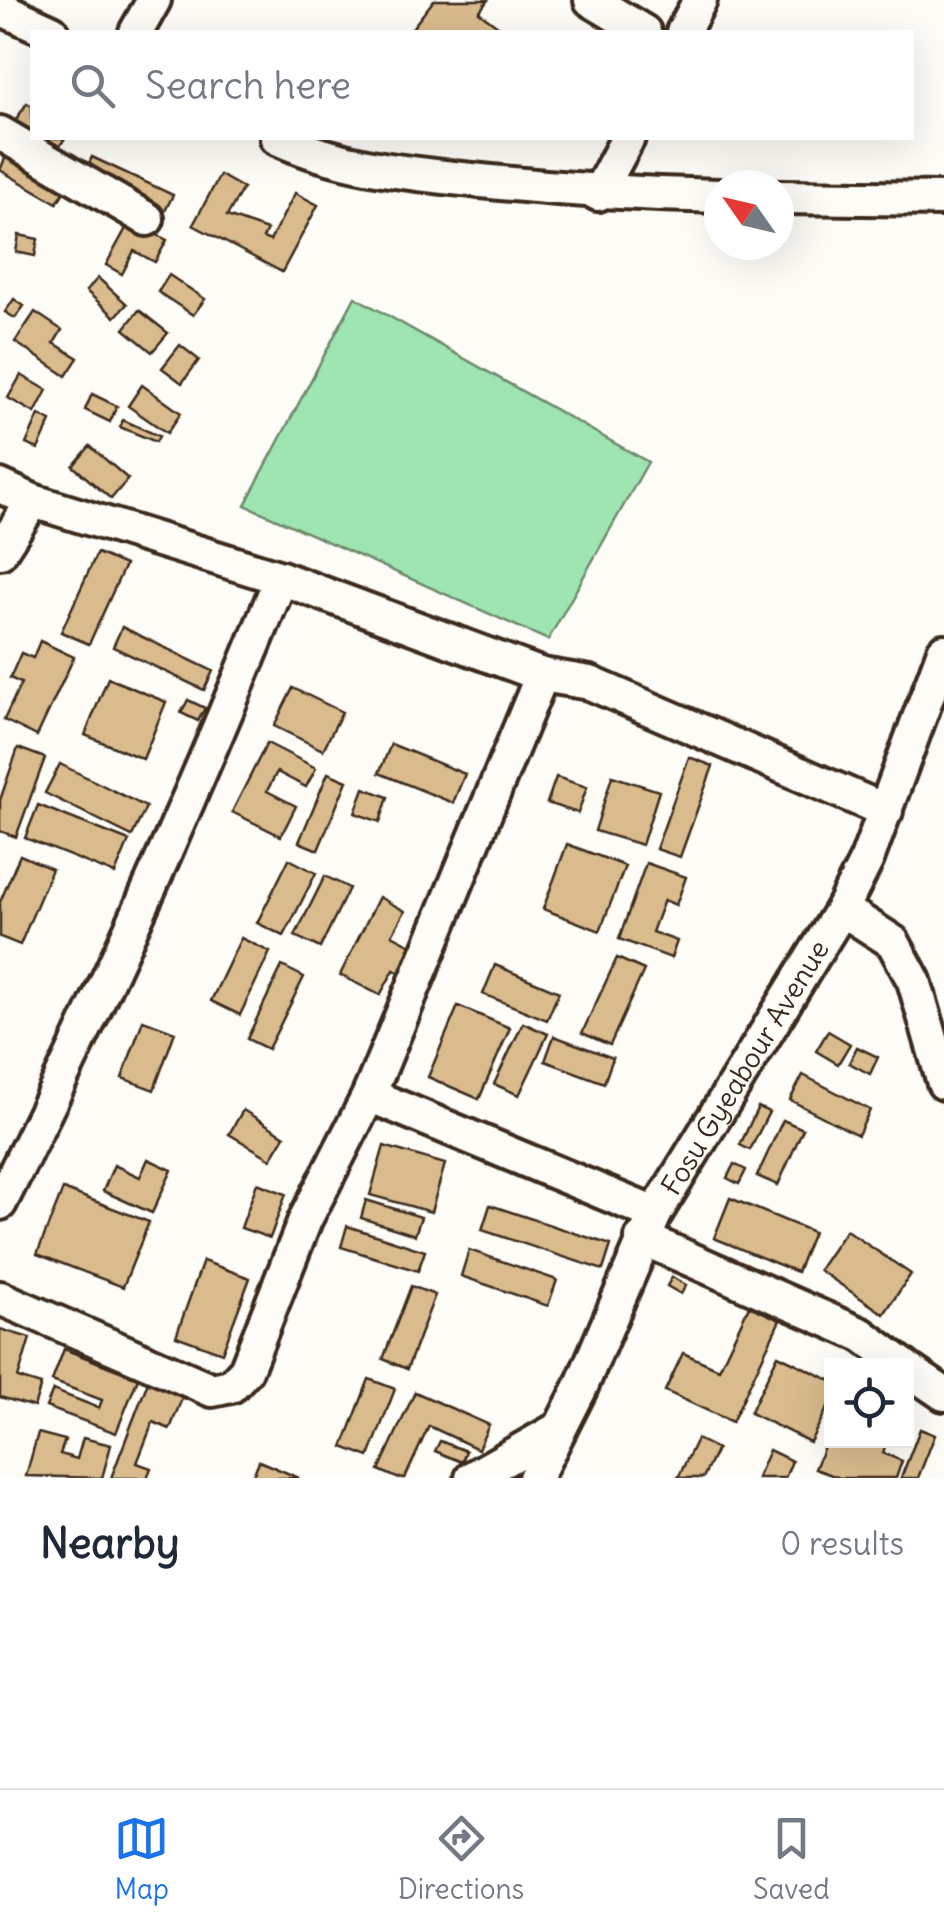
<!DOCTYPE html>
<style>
body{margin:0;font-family:Delius,sans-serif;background:#f6f6f7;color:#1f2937}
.controls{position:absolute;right:30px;bottom:30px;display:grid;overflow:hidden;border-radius:0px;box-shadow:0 10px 40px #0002}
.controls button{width:90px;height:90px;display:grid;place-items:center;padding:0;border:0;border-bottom:2px solid #e0e1e3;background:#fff;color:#1f2937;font:50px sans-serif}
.compass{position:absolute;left:704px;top:170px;width:90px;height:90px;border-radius:50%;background:#fff;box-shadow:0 10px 40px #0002;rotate:304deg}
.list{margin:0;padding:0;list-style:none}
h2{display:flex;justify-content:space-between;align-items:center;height:130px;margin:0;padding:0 40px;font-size:42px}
h2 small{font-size:32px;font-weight:400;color:#747a83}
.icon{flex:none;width:55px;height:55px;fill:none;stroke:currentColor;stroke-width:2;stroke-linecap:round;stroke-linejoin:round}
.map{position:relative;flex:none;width:944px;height:1478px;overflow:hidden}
.search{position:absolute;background:#fff;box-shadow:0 10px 40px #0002;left:30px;right:30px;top:30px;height:110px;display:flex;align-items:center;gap:25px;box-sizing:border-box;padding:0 35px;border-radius:0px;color:#747a83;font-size:38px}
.sheet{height:310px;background:#fff}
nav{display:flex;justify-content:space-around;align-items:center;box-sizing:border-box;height:140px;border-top:2px solid #e0e1e3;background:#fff;font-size:28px;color:#747a83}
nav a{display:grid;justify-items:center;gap:5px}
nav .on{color:#1a73e8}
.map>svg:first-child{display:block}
</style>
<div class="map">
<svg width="944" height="1478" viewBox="0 0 944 1478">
<rect width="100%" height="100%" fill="#fdfcf7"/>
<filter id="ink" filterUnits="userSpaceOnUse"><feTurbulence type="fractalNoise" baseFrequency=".01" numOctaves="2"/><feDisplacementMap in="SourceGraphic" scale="20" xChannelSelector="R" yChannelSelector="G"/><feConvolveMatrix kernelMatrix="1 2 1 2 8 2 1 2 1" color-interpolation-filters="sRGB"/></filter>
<g filter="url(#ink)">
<polygon fill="#9fe5b2" stroke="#6d8868" stroke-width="2.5" points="355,297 648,462 548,640 245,505"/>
<g fill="#d9bb8d" stroke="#3b2a1e" stroke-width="2.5">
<polygon points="434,0 488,0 479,12 499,27 495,32 420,32 413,27"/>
<polygon points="27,103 32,106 32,138 65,138 55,154 8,132"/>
<polygon points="10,147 70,182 57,203 0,170"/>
<polygon points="92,157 173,195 163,215 83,177"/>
<polygon points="220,175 243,188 227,216 267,230 263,238 270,241 295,193 318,205 282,272 193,225"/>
<polygon points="130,221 167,240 155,262 134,251 122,274 106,265"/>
<polygon points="19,235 38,239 35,256 16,252"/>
<polygon points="169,275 205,299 193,315 158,292"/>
<polygon points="98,278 127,304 115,317 86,291"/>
<polygon points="14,299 24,306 15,318 5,312"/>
<polygon points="139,310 168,333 152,352 124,329"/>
<polygon points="35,312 62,330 54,343 78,358 66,376 15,342"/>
<polygon points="180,345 199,360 182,383 162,368"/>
<polygon points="21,375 47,390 35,413 8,398"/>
<polygon points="142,385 181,413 167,433 128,406"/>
<polygon points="92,394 117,406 110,422 85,410"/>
<polygon points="39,415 51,421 38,449 26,444"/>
<polygon points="123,420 159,436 156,442 120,427"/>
<polygon points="90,446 128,479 111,499 73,466"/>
<polygon points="97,553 125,565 89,644 61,632"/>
<polygon points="122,627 213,671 204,690 113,647"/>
<polygon points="40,641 74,657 37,736 4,720 21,683 10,678 21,653 33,658"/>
<polygon points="108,678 166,702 143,759 85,735"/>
<polygon points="293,688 342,712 323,750 274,726"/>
<polygon points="188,700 205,708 198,721 181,713"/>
<polygon points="267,743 316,768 306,787 277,772 267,791 296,806 281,836 232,812"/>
<polygon points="391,744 465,774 453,803 379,773"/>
<polygon points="18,748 45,758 16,837 0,831 0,800"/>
<polygon points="689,757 713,766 680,857 656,849"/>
<polygon points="60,764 146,807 132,836 45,793"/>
<polygon points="328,773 347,781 318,850 299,842"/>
<polygon points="612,776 659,791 642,845 595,831"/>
<polygon points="556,777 587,787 578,813 547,803"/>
<polygon points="364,788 388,797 380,822 355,813"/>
<polygon points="38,805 129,841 115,874 25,838"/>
<polygon points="567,844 625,866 600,931 543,909"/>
<polygon points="20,855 52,869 20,945 0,937 0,902"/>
<polygon points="289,859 316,873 284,936 257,923"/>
<polygon points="646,863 686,877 676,905 664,900 652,932 677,941 671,958 619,939"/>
<polygon points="325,876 349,888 320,948 295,936"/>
<polygon points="379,897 405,911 392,935 417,948 404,975 394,970 380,995 340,975"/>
<polygon points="241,938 270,952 240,1015 211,1001"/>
<polygon points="617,958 644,970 610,1045 582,1033"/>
<polygon points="495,965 559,992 547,1020 483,994"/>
<polygon points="282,966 304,977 268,1049 247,1039"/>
<polygon points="458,1006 510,1028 479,1099 428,1077"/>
<polygon points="143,1020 175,1032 154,1090 122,1078"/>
<polygon points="523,1023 548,1034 519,1095 494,1084"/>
<polygon points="828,1031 850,1044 838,1064 816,1051"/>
<polygon points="554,1036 613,1058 604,1083 545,1061"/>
<polygon points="857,1047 878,1057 870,1074 849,1063"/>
<polygon points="803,1075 870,1110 858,1135 790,1100"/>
<polygon points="758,1107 769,1112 750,1150 740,1145"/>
<polygon points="243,1110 285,1136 271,1159 229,1134"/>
<polygon points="783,1120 803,1129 778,1185 757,1176"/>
<polygon points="384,1146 445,1164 431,1212 370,1195"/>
<polygon points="148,1159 172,1170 152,1213 103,1191 114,1165 140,1177"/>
<polygon points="734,1164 746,1170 739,1184 727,1178"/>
<polygon points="257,1183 286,1194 270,1238 241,1228"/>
<polygon points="63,1189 149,1222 123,1287 37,1254"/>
<polygon points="730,1198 813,1232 797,1272 714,1238"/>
<polygon points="366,1200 421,1217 415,1235 361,1218"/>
<polygon points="490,1205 611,1245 603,1270 482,1230"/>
<polygon points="347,1226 425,1251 418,1271 341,1247"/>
<polygon points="846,1230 911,1274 884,1314 819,1270"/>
<polygon points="469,1250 557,1280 548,1306 461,1276"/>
<polygon points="203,1261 250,1278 222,1353 176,1336"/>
<polygon points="672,1277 686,1285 681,1294 667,1286"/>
<polygon points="411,1286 435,1295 407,1369 383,1359"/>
<polygon points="749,1306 780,1320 732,1422 665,1391 683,1353 719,1369"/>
<polygon points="0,1329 30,1338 18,1378 41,1385 34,1407 0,1397"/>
<polygon points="64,1349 138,1378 116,1433 46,1407 53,1390 99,1408 102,1400 52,1381"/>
<polygon points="778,1355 832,1381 832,1399 810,1442 750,1413"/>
<polygon points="149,1379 184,1393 170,1429 153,1422 137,1463 151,1468 147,1478 111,1478"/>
<polygon points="369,1379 395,1389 369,1457 343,1447"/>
<polygon points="415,1392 489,1425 478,1449 429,1426 405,1478 397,1478 379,1470"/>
<polygon points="832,1426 832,1440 887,1440 883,1453 902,1461 896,1478 840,1478 815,1469"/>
<polygon points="920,1429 935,1435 918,1478 901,1478"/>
<polygon points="38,1433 65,1440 60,1454 77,1459 83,1438 111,1445 102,1478 26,1476"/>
<polygon points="697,1439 717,1449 703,1478 678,1478"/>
<polygon points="440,1441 466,1451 462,1462 435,1451"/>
<polygon points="769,1450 792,1461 785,1478 757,1478"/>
<polygon points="259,1461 299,1478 252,1478"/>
</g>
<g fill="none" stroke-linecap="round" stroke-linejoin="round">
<defs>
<g id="minor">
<polyline points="591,0 644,32"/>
<polyline points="0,8 52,32"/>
<polyline points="136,32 154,0"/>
<polyline points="683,32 700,0"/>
<polyline points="0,133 147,219"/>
<path d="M 277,138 C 340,167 404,173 472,180 C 555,189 636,194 719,196"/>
<polyline points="598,194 628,138"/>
<polyline points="779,197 944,199"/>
<path d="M 0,486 L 33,501 L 281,578 C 195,791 103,999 0,1203"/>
<polyline points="0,552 33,501"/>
<polyline points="542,675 590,683 886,811"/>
<polyline points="842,909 893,942 914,981 944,1083"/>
<polyline points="369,1095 655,1214"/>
<polyline points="642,1238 862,1335 904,1366"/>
<polyline points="0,1298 212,1390 231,1386 246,1370 305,1220 369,1095 542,675 281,578"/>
<polyline points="906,1368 944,1394"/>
<polyline points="472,1478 560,1428"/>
<path id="s1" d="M 535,1478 L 580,1389 L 655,1214 L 842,909 L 867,859 L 944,651"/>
</g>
</defs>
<use href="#minor" stroke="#3b2a1e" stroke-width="40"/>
<use href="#minor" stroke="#fdfcf7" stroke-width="32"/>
</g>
</g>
<g text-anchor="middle" stroke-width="9" stroke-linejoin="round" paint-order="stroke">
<g font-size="28" fill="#3b2a1e" stroke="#fdfcf7">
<text dy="10" stroke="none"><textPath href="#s1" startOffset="462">Fosu Gyeabour Avenue</textPath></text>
</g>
</g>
</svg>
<div class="controls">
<button><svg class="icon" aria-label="locate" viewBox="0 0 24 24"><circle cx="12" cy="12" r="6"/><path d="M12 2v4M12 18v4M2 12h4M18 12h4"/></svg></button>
</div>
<svg class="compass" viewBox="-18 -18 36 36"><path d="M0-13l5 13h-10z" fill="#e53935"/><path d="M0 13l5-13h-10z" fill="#747a83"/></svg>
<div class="search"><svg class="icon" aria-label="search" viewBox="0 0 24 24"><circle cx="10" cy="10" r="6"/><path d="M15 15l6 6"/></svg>Search here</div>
</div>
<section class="sheet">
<h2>Nearby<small>0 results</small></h2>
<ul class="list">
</ul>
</section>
<nav>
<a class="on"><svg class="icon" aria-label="map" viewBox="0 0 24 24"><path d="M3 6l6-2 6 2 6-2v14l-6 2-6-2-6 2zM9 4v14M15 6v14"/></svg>Map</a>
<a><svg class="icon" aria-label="directions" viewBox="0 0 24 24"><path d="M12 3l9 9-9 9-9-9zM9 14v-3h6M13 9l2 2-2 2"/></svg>Directions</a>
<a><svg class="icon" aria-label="saved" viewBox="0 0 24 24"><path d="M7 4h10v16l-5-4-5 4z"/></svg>Saved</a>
</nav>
